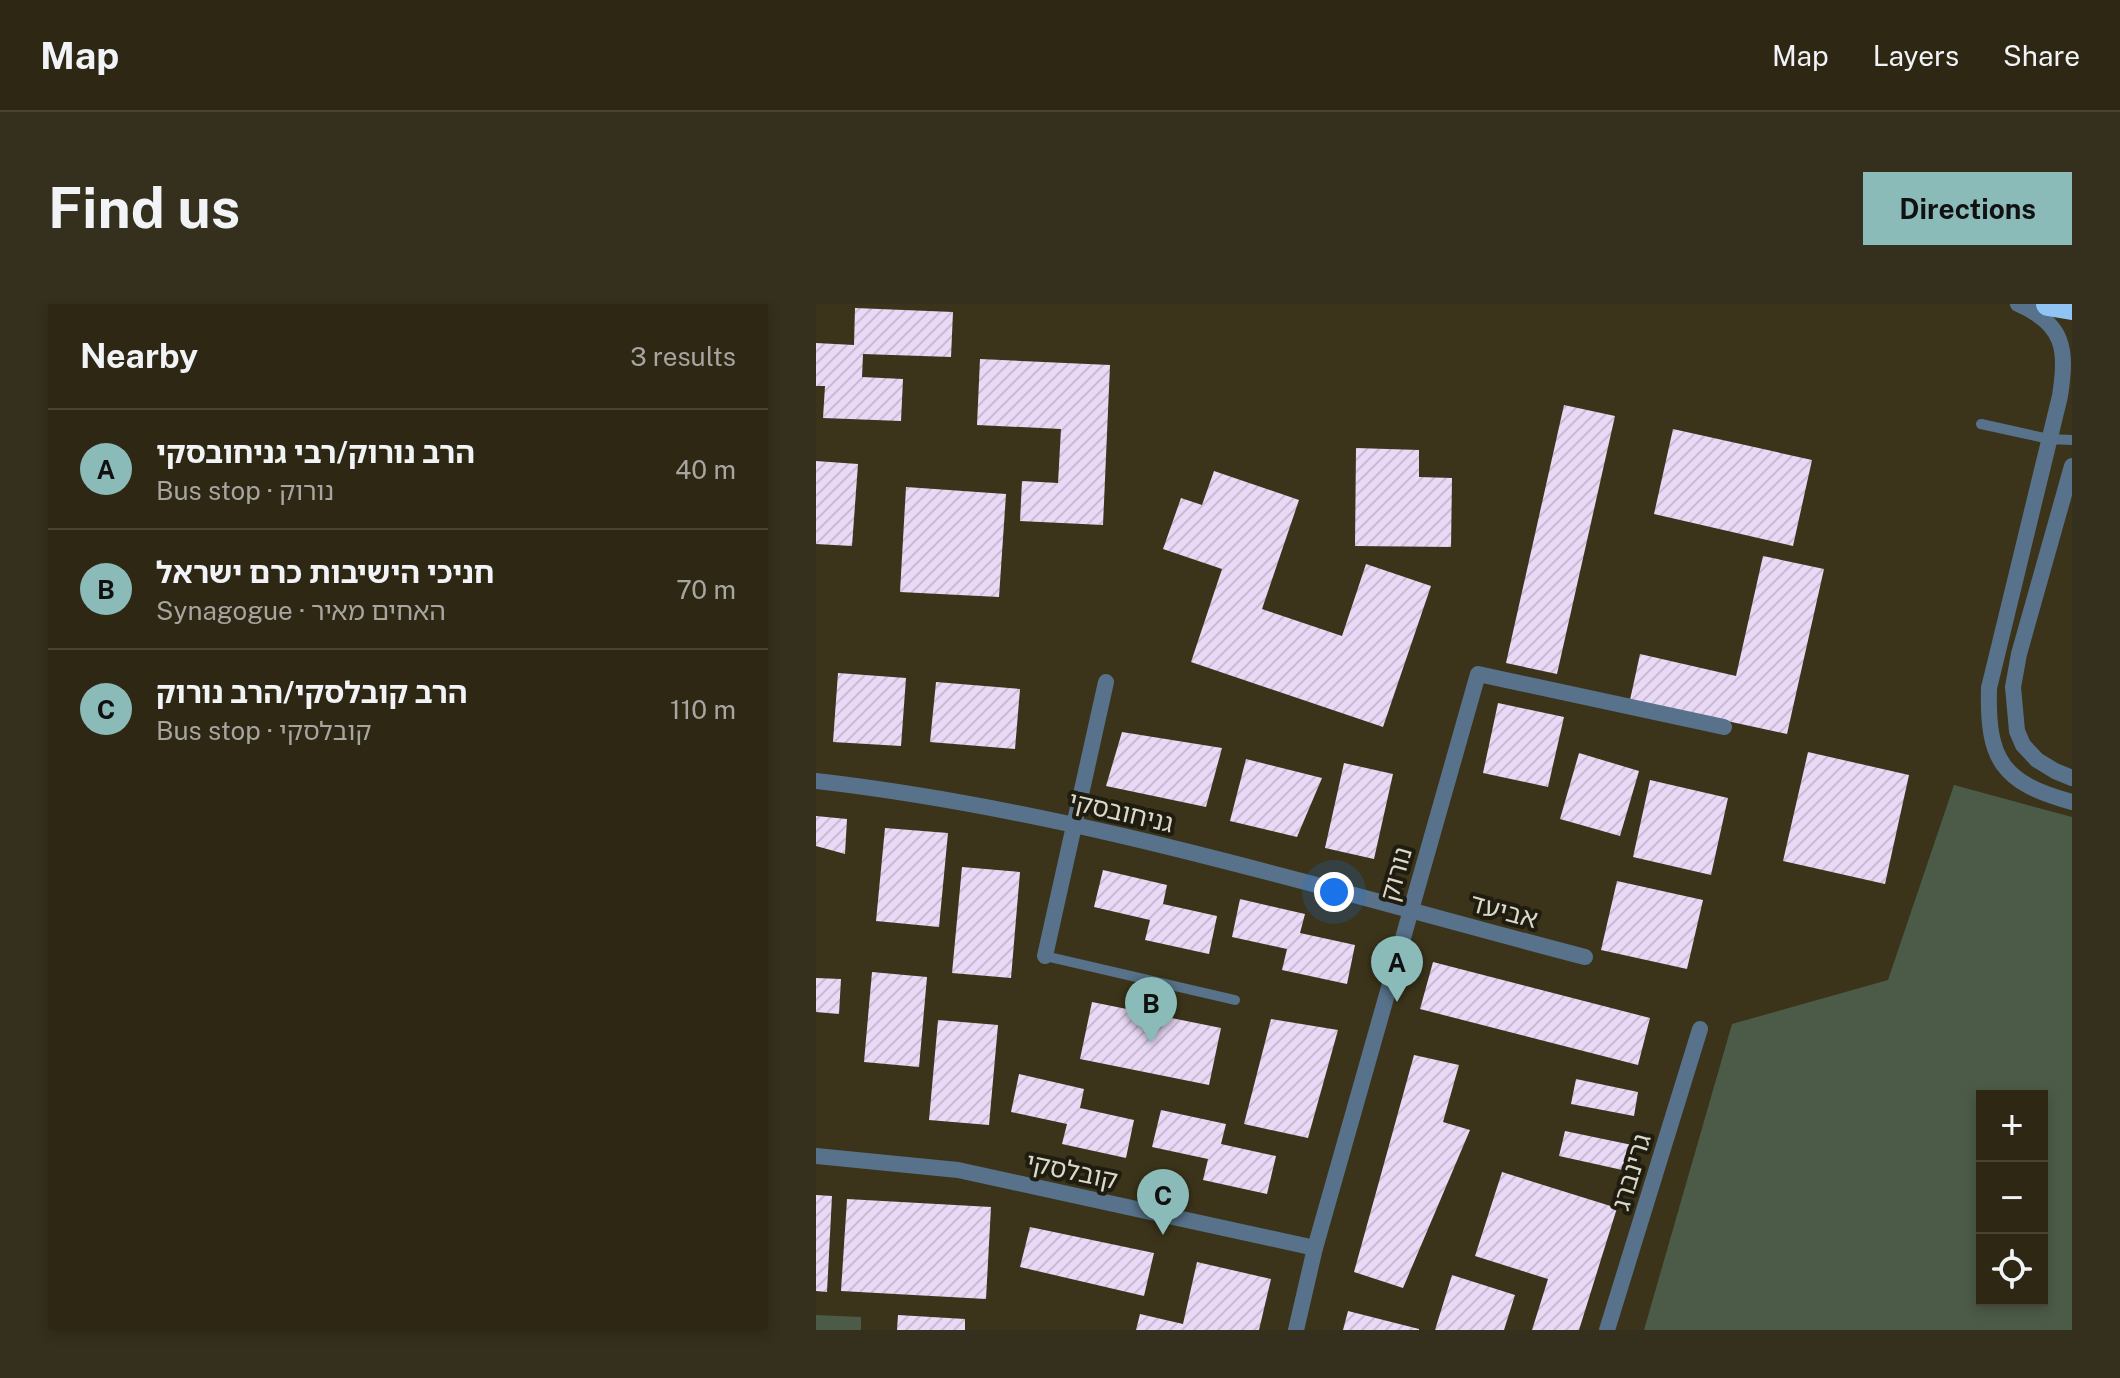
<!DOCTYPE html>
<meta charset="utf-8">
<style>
body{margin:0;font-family:"Public Sans","Noto Sans Hebrew",sans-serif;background:#352f1d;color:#f1f3f6}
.controls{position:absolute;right:24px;bottom:24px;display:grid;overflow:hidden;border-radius:0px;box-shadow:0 4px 12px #0003}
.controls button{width:72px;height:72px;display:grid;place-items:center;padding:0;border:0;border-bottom:2px solid #484434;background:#2d2714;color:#f1f3f6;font:40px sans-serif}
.you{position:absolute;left:518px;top:588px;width:28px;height:28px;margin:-20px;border:6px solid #fff;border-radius:50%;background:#1a73e8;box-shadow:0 0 0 12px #1a73e833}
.badge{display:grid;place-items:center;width:52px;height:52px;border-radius:50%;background:#8bbbb9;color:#111;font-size:26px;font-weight:700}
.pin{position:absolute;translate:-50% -66px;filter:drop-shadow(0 2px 4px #0008)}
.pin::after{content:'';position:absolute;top:42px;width:28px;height:24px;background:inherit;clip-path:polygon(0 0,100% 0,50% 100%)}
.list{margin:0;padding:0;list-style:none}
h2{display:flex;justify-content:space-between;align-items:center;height:104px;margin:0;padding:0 32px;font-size:34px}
h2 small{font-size:26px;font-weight:400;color:#a7a5a0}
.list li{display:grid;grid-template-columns:52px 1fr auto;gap:24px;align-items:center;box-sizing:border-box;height:120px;padding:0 32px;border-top:2px solid #484434}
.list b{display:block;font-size:30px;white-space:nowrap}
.list p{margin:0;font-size:26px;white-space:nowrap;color:#a7a5a0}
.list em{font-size:26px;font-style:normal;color:#a7a5a0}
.icon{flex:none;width:44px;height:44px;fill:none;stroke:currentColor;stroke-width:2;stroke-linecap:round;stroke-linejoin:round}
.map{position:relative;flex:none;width:1256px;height:1026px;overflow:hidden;border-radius:0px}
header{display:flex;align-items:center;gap:48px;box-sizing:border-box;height:112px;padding:0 40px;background:#2d2714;border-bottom:2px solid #484434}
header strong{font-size:38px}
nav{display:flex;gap:44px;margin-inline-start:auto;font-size:28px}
.intro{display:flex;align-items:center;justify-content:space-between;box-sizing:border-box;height:192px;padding:0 48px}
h1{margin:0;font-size:56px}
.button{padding:20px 36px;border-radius:0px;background:#8bbbb9;color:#111;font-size:28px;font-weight:700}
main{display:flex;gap:48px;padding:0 48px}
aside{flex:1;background:#2d2714;border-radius:0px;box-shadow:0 4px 12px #0003}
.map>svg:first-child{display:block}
</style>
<header>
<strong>Map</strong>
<nav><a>Map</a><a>Layers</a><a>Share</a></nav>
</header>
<div class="intro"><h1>Find us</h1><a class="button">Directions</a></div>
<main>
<aside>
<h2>Nearby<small>3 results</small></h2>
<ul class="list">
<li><span class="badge">A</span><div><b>הרב נורוק/רבי גניחובסקי</b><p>Bus stop · נורוק</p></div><em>40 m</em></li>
<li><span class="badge">B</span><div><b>חניכי הישיבות כרם ישראל</b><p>Synagogue · האחים מאיר</p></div><em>70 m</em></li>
<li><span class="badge">C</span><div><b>הרב קובלסקי/הרב נורוק</b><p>Bus stop · קובלסקי</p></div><em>110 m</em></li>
</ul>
</aside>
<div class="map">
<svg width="1256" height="1026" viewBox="0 0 1256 1026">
<defs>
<pattern id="building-hatch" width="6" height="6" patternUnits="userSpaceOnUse" patternTransform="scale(2)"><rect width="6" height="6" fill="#e9d9f6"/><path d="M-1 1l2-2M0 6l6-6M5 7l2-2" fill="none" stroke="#c8bbd1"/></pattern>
</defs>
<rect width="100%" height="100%" fill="#3c341a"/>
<g fill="#4c5b47" fill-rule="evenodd">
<path d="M 1138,481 L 1256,513 L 1256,1026 L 828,1026 L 916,720 L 1072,676 ZM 1166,792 L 1226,792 L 1226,996 L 1166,996 Z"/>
<polygon points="0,1011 45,1013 45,1026 0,1026"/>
</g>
<g fill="url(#building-hatch)">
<polygon points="39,4 137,8 135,53 47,50 46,73 87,75 85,117 7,114 9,82 0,82 0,39 38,41"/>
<polygon points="164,55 294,61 287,221 204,217 206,177 242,179 245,125 161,121"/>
<polygon points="748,101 799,112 741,370 690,359"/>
<polygon points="857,125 996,156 977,242 838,210"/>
<polygon points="540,144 603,146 603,173 636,174 635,243 539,242"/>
<polygon points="0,157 42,160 36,242 0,240"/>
<polygon points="398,167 483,196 446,305 526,332 550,260 615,282 567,423 375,358 406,265 347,245 365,194 386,201"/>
<polygon points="90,183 190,190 183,293 84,288"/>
<polygon points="947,252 1008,265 971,430 814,396 824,350 920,372"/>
<polygon points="22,369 90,374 85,442 17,438"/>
<polygon points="120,378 204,385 199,445 114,438"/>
<polygon points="682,399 748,413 732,483 667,469"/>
<polygon points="306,428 406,444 390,503 290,482"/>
<polygon points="992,448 1093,471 1069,580 967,557"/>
<polygon points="763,449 823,467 804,532 744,515"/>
<polygon points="430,455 506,474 481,533 414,517"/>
<polygon points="528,459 577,470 558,555 509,544"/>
<polygon points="834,476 912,494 895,571 817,553"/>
<polygon points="0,512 31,515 29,550 0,542"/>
<polygon points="69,524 132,529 123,623 60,617"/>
<polygon points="146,563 204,568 195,674 136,669"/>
<polygon points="287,566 351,581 347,600 401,612 393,650 329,636 334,616 278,603"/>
<polygon points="801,577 887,596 871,665 785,646"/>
<polygon points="424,595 489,610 484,629 539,641 531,680 466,666 471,645 416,633"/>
<polygon points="617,658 834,714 822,761 604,705"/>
<polygon points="56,668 111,673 103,763 48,758"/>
<polygon points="0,674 25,675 23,710 0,708"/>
<polygon points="276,698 405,724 393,781 264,755"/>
<polygon points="455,715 522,726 492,834 428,820"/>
<polygon points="122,716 182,721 173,821 113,816"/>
<polygon points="598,751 643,761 627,818 654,826 587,984 538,968"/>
<polygon points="203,770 268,785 264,804 318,816 310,854 246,840 251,820 195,808"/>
<polygon points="760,775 822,788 818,812 755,800"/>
<polygon points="345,806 410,820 405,840 460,852 451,890 387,876 392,855 336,843"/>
<polygon points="749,827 816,841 811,867 743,852"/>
<polygon points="686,868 801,904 763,1026 716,1026 732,975 659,952"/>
<polygon points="0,891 16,892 11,988 0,987"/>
<polygon points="31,895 175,903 170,995 25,987"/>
<polygon points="214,923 338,949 328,992 204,963"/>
<polygon points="381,958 455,975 443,1026 320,1026 324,1010 367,1020"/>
<polygon points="636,971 699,991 688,1026 619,1026"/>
<polygon points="532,1007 603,1025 603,1026 527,1026"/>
<polygon points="82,1011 149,1015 149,1026 81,1026"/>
</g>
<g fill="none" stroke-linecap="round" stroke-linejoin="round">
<g stroke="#57728a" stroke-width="10">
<polyline points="1165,120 1233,135 1256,136"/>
<polyline points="229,652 419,696"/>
</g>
<g stroke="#57728a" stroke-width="16">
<path d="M 1202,0 C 1249,20 1251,46 1244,92 L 1173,384 C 1171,456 1186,479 1256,498"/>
<polyline points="1256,162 1203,350 1197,383 1201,427 1207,441 1221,456 1239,467 1256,474"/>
<path d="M 0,477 C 262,507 515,587 769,653"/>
<polyline points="229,652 290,378"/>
<polyline points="0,852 142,866 499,944"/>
<polyline points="480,1026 499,944 662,370 908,423"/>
<polyline points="791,1026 884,725"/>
</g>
<polyline stroke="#90c4f4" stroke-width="24" points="1232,0 1256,4"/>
</g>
<g text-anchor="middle" stroke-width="8" stroke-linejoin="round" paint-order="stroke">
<g font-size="26" fill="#dcd8c9" stroke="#1f1c10">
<text transform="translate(305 508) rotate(13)" y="9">גניחובסקי</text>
<text transform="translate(580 570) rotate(-74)" y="9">נורוק</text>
<text transform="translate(688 607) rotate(15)" y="9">אביעד</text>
<text transform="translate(256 867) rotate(12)" y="9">קובלסקי</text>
<text transform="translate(815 868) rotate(-73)" y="9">גרינברג</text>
</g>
</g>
</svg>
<div class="controls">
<button>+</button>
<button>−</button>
<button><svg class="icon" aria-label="locate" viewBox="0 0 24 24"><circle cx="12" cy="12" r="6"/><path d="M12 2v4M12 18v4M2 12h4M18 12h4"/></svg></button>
</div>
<div class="you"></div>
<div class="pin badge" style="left:581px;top:698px">A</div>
<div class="pin badge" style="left:335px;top:739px">B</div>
<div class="pin badge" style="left:347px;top:931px">C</div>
</div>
</main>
